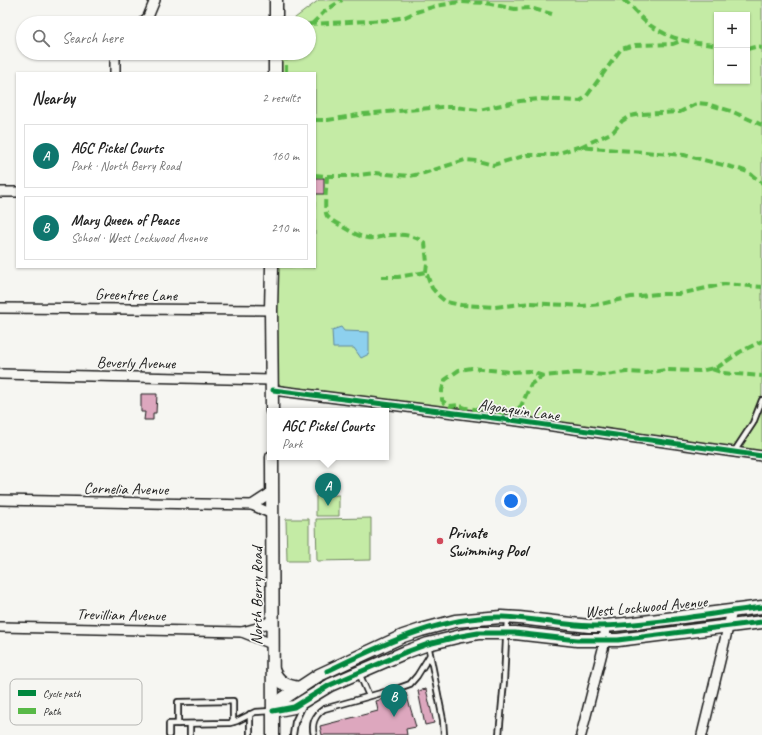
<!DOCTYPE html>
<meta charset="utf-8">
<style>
body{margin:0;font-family:Caveat,sans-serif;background:#f2f2f2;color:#222}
.controls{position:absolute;right:12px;top:12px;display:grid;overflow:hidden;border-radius:0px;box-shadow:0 1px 3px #0004}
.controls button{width:36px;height:36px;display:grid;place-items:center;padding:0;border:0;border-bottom:1px solid #e0e0e0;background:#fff;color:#222;font:20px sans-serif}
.you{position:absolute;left:511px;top:501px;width:14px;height:14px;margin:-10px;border:3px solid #fff;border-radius:50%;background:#1a73e8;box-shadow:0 0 0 6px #1a73e833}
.badge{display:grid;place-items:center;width:26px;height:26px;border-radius:50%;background:#0f766e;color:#fff;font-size:13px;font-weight:700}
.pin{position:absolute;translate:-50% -33px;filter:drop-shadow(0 1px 2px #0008)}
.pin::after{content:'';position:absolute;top:21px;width:14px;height:12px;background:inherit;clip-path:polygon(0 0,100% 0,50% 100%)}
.popup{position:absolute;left:267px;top:408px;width:122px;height:52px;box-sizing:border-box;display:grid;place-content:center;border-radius:0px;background:#fff;filter:drop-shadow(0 1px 3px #0005);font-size:13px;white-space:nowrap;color:#767676}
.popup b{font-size:15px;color:#222}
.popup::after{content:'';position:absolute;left:50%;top:100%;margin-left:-8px;border:8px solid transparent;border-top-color:#fff}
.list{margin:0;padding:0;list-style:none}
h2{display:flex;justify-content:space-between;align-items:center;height:52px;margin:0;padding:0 16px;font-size:17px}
h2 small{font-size:13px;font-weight:400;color:#767676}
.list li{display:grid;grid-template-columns:26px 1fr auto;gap:12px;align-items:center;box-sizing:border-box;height:64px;margin:0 8px 8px;padding:0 8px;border:1px solid #e0e0e0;border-radius:0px}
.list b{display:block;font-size:15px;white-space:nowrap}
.list p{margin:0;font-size:13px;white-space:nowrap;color:#767676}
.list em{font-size:13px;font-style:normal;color:#767676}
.icon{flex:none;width:22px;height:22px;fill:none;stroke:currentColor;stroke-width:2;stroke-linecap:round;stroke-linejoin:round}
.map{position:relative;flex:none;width:762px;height:735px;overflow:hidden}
.search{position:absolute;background:#fff;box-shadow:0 1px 3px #0004;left:16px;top:16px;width:300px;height:44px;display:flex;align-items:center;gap:10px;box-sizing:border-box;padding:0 14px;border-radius:22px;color:#767676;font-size:15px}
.panel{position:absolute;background:#fff;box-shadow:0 1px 3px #0004;left:16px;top:72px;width:300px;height:196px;border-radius:0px}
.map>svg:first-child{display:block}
</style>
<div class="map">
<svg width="762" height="735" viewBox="0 0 762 735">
<rect width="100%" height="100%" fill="#f6f6f2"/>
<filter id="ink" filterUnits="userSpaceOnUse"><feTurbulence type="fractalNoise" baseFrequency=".025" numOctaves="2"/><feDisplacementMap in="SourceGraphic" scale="8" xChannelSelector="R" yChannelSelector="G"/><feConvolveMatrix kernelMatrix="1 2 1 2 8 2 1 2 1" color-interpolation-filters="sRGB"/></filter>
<g filter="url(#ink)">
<g fill="#c4eba5" stroke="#708460" fill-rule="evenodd">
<path d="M 319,0 L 762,0 L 762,452 L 286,388 L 280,385 L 277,380 L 277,267 L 315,267 L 315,73 L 280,73 L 280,53 L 309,53 L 309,23 L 280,23 L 280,21 L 291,21 ZM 717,15 L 747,15 L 747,81 L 717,81 Z"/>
<polygon points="339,495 339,516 316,516 316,496"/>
<polygon points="371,518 371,560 317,561 316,519"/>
<polygon points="286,519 309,519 309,561 287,561"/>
<polygon points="722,617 723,619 722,622 612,636 610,633 611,631"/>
</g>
<polygon fill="#8dd0ee" stroke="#60889a" points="341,327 344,331 369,332 369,354 361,358 354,348 333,348 332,330"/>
<g fill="#dda7be" stroke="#1c1c1c">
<rect x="315" y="178" width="9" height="16"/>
<polygon points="141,394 157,394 156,413 153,413 153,420 144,420 145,412 141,412"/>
<polygon points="426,689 434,723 425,725 418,691"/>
<polygon points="406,693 416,727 406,729 407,735 322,735 320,726 378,711 376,701"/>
</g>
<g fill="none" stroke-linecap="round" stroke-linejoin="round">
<defs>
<g id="service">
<polyline points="734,452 753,423 762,400"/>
<polyline points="428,644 443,720 444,735"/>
<polyline points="359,673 369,696"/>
<polyline points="250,714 250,735"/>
<polyline points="178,724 178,702 233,701 233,722"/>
<polyline points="190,724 190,735"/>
<polyline points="169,735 169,724 230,723 237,721 255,712 271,711"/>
<polyline points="293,735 295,722 303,705"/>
<path d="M 314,735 C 311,724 314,716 324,709 L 399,688 L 410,684 L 417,676 L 430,655"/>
<polyline points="499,735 504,681 507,619"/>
</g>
<g id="minor">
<polyline points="142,23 148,17 155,0"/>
<polyline points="115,73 115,57 117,53"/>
<polyline points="0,192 17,192"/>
<polyline points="0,308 271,310"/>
<polyline points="0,374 272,380"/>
<polyline points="273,390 518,421 762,456"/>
<polyline points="272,492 252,505 272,514"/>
<polyline points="0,500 252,505"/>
<polyline points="0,627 242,632"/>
<polyline points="272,644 242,632 257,628 273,620"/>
<polyline points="581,735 605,641 605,626"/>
<polyline points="702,735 732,611"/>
</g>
<g id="secondary">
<polyline points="276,23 276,0"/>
<polyline points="275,73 275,53"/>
<polyline points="272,267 271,310 272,411"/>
<polyline points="272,457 273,735"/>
<path d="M 273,670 C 278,682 286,686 299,688"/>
<polyline points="273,711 284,698 319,675 403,636 421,630 455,621 501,617 519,618 589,626 605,626 635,623 762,607"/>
<polyline points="273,711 294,707 330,685 406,652 428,644 461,636 478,633 515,633 577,640 618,640 762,622"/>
</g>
</defs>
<use href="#service" stroke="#1c1c1c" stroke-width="8"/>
<use href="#minor" stroke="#1c1c1c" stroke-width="12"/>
<use href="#secondary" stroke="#1c1c1c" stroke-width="15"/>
<use href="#service" stroke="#f6f6f2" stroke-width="4.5"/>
<use href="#minor" stroke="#f6f6f2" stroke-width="9"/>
<use href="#secondary" stroke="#f6f6f2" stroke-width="12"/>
<g stroke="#58b947" stroke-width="4" stroke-dasharray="8 4" stroke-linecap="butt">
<path d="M 623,0 C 632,5 638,16 647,23 C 661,33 676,40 693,42 C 701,44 709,44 717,46"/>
<polyline points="309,24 389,20 405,17 416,12 436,6 459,2 486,3 515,9 530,8 552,14"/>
<polyline points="312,24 325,11 342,0"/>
<polyline points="747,49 755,47 762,48"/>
<polyline points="286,73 286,53"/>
<polyline points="315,120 328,120 364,114 442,107 455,107 479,110 520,101 540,99 580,101 586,97 621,49 635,45 673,44 683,40"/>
<polyline points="580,147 613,132 622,121 630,116 641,114 680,112 698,103 707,104 731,111 762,125"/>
<path d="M 315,175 L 327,176 C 327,184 323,209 327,216 C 330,220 338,224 343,227 C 350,231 359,237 368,238 C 376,239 382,236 390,235 C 403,234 414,235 425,243 L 427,263 L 426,272"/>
<polyline points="327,176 351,176 375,173 410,176 424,173 465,160 478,161 493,165 527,155 553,155 578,147 684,155 739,169 748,172 762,183"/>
<polyline points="381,277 398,277 426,272 432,288 439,296 446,302 461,305 495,307 531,303 583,306 601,304 631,297 657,294 679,294 725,284 762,287"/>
<polyline points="712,369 723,373 762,376"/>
<polyline points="543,376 528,371 510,372 472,368 459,370 445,380 442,390 442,400 446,404 450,406 458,405 466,408 504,413 513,413 521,406 531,384 543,376 576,373 606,375 626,372 646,373 665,370 700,371 718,367 740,352 762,341"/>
</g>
<defs>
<g id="cycleway">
<polyline points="273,390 518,421 762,456"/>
<path d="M 327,671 C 382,645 439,616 502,617 C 536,618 568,627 602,626 C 655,624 709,614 762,607"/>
<polyline points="273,711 294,707 330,685 406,652 428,644 461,636 478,633 515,633 577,640 618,640 762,622"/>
</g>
</defs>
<use href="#cycleway" stroke="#f6f6f2" stroke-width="8"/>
<use href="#cycleway" stroke="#00873e" stroke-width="5"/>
</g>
</g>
<circle fill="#d1495b" stroke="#f6f6f2" stroke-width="1.5" cx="440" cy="541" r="4"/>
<g text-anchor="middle" stroke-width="3.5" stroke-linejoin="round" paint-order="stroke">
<g font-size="16" fill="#1c1c1c" stroke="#f6f6f2">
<text transform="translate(136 294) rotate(1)" y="6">Greentree Lane</text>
<text transform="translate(136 362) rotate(1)" y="6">Beverly Avenue</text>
<text transform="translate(519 409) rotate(8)" y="6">Algonquin Lane</text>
<text transform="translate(126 488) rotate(1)" y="6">Cornelia Avenue</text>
<text transform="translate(256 596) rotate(-90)" y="6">North Berry Road</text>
<text transform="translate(646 606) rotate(-5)" y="6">West Lockwood Avenue</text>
<text transform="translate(121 614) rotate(1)" y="6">Trevillian Avenue</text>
</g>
<g font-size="16" font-weight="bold" fill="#1c1c1c" stroke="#f6f6f2" text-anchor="start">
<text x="448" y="538">Private<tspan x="448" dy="18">Swimming Pool</tspan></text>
</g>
</g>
<rect x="10" y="679" width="132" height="46" rx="6" fill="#f6f6f2" stroke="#b5b5b2" stroke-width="1"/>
<rect x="18" y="690" width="18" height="6" fill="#00873e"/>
<rect x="18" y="708" width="18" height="6" fill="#58b947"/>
<g font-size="11" fill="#1c1c1c">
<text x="43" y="697">Cycle path</text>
<text x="43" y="715">Path</text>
</g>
</svg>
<div class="controls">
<button>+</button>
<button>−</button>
</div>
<div class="you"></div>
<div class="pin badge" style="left:328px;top:506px">A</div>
<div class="popup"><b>AGC Pickel Courts</b>Park</div>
<div class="pin badge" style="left:394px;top:717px">B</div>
<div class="search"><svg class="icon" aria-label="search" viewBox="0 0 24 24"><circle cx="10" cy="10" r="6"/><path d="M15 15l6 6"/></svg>Search here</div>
<section class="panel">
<h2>Nearby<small>2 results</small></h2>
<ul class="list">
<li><span class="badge">A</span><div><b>AGC Pickel Courts</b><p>Park · North Berry Road</p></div><em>160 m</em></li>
<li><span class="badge">B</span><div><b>Mary Queen of Peace</b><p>School · West Lockwood Avenue</p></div><em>210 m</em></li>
</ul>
</section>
</div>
